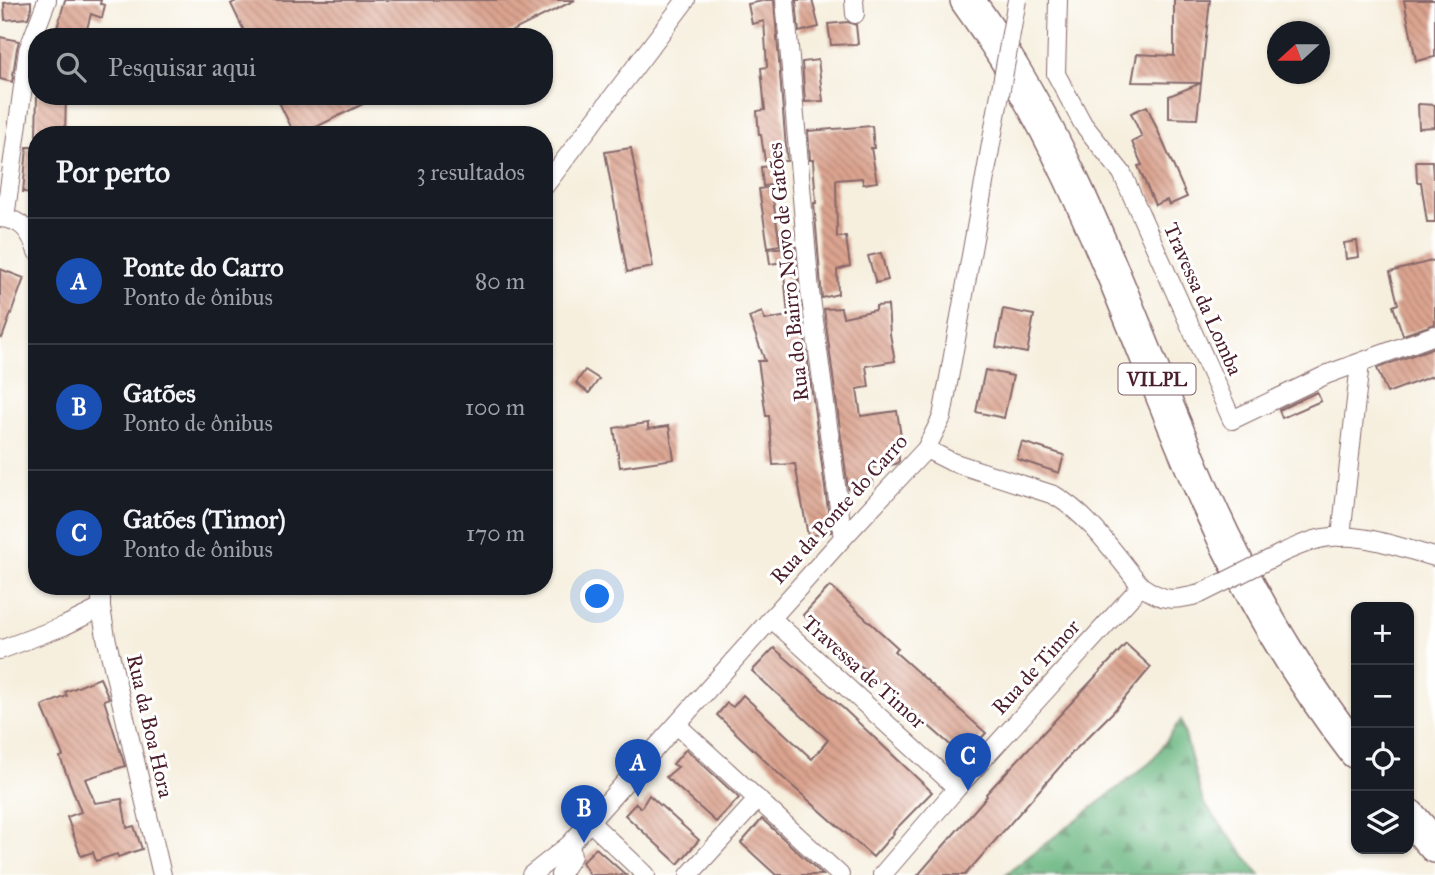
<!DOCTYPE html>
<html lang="pt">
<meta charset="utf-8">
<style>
body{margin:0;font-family:"IM FELL Great Primer",serif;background:#242831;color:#f1f3f6}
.controls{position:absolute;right:21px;bottom:21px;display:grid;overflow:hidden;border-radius:14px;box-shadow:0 2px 5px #0004}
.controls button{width:63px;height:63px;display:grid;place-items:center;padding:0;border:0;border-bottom:2px solid #363941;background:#171b24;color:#f1f3f6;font:35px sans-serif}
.compass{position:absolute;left:1267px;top:21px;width:63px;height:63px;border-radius:50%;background:#171b24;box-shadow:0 2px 5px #0004;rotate:249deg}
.you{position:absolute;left:598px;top:597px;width:24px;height:24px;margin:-18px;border:5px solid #fff;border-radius:50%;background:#1a73e8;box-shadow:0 0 0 10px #1a73e833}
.badge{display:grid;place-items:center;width:46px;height:46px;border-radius:50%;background:#d1495b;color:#fff;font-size:23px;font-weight:700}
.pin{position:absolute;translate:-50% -58px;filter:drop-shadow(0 2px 4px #0008)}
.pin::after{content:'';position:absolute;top:37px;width:24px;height:21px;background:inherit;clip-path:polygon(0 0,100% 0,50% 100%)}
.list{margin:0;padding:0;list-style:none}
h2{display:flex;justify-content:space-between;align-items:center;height:91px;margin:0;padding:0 28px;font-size:30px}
h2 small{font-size:23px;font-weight:400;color:#9ea1a6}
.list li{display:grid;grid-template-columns:46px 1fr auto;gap:21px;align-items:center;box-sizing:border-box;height:126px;padding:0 28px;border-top:2px solid #363941}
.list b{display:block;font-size:26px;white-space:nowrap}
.list p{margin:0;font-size:23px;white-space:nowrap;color:#9ea1a6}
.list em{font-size:23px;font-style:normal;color:#9ea1a6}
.icon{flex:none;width:38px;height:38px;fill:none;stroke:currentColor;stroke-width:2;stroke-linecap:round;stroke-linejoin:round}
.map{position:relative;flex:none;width:1435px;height:875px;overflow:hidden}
.search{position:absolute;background:#171b24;box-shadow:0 2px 5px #0004;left:28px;top:28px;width:525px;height:77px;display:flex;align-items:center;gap:18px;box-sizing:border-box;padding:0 24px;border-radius:28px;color:#9ea1a6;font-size:26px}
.panel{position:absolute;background:#171b24;box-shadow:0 2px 5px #0004;left:28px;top:126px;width:525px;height:469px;border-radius:28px}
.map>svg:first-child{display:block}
</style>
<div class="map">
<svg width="1435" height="875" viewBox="0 0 1435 875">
<defs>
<pattern id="forest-firs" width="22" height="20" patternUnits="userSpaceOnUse" patternTransform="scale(1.75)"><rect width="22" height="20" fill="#67b57e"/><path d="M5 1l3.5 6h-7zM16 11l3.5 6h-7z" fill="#579367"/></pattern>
<pattern id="building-back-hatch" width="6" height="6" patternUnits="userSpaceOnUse" patternTransform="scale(1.75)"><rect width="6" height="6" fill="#dba490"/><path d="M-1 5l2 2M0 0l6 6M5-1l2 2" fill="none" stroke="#b48576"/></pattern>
</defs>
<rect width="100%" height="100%" fill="#fff"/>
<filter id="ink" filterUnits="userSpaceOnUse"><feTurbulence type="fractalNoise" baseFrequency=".0143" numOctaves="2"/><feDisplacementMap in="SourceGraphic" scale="14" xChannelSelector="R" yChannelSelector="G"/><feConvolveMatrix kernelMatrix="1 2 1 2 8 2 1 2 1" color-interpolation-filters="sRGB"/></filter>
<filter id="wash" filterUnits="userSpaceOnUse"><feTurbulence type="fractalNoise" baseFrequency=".00686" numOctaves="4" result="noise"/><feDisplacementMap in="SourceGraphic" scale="28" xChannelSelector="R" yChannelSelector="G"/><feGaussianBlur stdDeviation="1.57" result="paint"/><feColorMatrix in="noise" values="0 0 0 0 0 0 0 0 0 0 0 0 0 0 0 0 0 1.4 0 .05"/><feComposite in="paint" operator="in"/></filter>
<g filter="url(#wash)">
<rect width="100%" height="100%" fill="#f6efde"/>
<polygon fill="url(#forest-firs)" stroke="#586a54" stroke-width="2" points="1181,720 1203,802 1260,875 1005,875 1151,762"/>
<g id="blocks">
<g fill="url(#building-back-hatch)">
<polygon points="65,0 101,0 100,4 105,5 102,18 91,14 85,36 57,28"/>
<polygon points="238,0 575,0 500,37 247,37 231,4"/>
<polygon points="767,0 774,0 787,161 765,161 761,135 759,135 757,111 765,110 761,68 767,67 764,21 752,24 748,4"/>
<polygon points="796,0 812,0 819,27 799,32"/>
<polygon points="1174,0 1210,0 1201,83 1132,82 1137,54 1174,56"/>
<polygon points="1404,0 1435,0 1435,57 1416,61"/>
<polygon points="31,1 31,9 28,18 5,20 4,3"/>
<polygon points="848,22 856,25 858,44 831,45 828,24"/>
<polygon points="0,37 19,41 17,48 12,82 0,79"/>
<polygon points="818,60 823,101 805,102 802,62"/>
<polygon points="1201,83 1197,119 1169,118 1169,96"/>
<polygon points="37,96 66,96 65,135 36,135"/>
<polygon points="276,96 379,96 300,135 295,135"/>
<polygon points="1418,104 1435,105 1435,127 1419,128"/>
<polygon points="1147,106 1187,197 1169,205 1167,200 1155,205 1138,166 1142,165 1132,142 1142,137 1131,113"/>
<polygon points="872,126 874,148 871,148 877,182 863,184 862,178 836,180 837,237 846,237 850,266 837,270 838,294 822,298 814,203 816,203 813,160 810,160 808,131"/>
<polygon points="27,147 37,147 37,193 23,192"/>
<polygon points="631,148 653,267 627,272 605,152"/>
<polygon points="1416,161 1432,161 1433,178 1435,178 1435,222 1427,222 1421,182 1417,182"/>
<polygon points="774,166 776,184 763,186 761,167"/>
<polygon points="771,187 780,245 768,247 759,189"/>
<polygon points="1357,241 1359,257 1346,259 1344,243"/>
<polygon points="795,246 800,304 831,532 808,536 795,464 773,465 769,416 766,416 758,361 765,361 749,317 762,312 765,320 788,316 783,262 770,264 768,249"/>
<polygon points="881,253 888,280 876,283 868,256"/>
<polygon points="1435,260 1435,324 1403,335 1393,306 1398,304 1390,272"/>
<polygon points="0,269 24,278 2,338 0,337"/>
<polygon points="888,305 890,334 895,361 866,366 869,387 857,389 861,416 897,411 902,443 898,444 899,461 896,464 870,468 873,485 848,489 824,309 841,308 843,317 876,310 876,306"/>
<polygon points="1003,309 1034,315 1027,353 996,347"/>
<polygon points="1435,347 1435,375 1387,393 1377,368"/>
<polygon points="585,370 599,379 589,393 576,383"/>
<polygon points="985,370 1013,376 1004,418 976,412"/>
<polygon points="1317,392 1321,401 1282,418 1279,410"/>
<polygon points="648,423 648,429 669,426 674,459 620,467 614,428"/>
<polygon points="1022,442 1064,455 1059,473 1017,459"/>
<polygon points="830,586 898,648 894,651 986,733 964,757 803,615"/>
<polygon points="1126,644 1151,667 1113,712 1072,753 965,875 918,875 987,796 986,794"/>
<polygon points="774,648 844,709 932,792 893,832 894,833 873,857 781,776 717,715 727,703 733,707 743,695 812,759 828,740 752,671"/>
<polygon points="100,678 109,698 104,700 125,766 85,779 95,803 122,799 127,828 134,826 142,849 118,857 117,854 96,861 93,852 81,856 67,817 81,812 60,757 63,756 42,706 67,696 65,692"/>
<polygon points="686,749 739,798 716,822 666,777 678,767 673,764"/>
<polygon points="649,795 699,840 678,864 625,815 636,803 641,808"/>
<polygon points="762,819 823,875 776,875 741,843"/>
<polygon points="596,848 626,875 590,875 582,862"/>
</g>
</g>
</g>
<g filter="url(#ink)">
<use href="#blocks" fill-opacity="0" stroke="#86686a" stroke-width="2"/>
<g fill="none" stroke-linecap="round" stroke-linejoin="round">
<defs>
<g id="street">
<polyline points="785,0 810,291 843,538"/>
<polyline points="854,0 855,14"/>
<polyline points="1058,0 1056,74 1083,124 1122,173 1232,420 1328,374 1435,335"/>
<polyline points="544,187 686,0"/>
<path d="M 0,218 C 22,219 31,232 37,252"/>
<polyline points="5,218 28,50 47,0"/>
<path d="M 926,449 L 952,462 L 1054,495 C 1090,516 1115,554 1141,586 C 1164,602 1174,601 1200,594"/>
<polyline points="1341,537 1360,363"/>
<path d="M 1284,552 C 1294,548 1304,543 1315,540 C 1355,529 1397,547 1435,557"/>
<polyline points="101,586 101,608 106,637 162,875"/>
<polyline points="771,618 957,788"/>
<polyline points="0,650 64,626 101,608"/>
<polyline points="677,725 840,875"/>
<polyline points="590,822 646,875"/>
<polyline points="531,875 570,844 843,538 926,449 942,417 991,144"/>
<polyline points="560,875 572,856 570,844"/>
<polyline points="689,875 758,799"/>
<polyline points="882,875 957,788 1141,586"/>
</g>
<g id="highway">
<path d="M 967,0 C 1077,150 1131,329 1205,497 C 1245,587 1296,674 1356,752"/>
<polyline points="1409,816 1435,846"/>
</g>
</defs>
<use href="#street" stroke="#86686a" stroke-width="20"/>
<use href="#highway" stroke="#86686a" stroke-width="36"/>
<use href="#street" stroke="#fff" stroke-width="18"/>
<use href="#highway" stroke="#fff" stroke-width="33"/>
<defs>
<g id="street-bridge">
<polyline points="991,144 1017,0"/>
<polyline points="1200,594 1284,552"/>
</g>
</defs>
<use href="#street-bridge" stroke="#86686a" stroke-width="20" stroke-linecap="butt"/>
<use href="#street-bridge" stroke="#fff" stroke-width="18"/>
</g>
</g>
<g text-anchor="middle" stroke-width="6" stroke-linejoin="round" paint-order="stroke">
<rect fill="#fff" stroke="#80626b" stroke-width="2" x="1118.5" y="363.5" width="77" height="31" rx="5"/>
<g font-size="19" font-weight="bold" fill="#4a1f2b">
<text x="1157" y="386">VILPL</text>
</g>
<g font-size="21" fill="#4a1f2b" stroke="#fff">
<text transform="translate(788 272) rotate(-96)" y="7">Rua do Bairro Novo de Gatões</text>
<text transform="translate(1203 299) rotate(66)" y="7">Travessa da Lomba</text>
<text transform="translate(839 509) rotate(-48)" y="7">Rua da Ponte do Carro</text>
<text transform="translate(1036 667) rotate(-48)" y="7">Rua de Timor</text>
<text transform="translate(864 672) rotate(42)" y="7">Travessa de Timor</text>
<text transform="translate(150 726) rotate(77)" y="7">Rua da Boa Hora</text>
</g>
</g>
</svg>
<div class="controls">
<button>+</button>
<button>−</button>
<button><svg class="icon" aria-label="locate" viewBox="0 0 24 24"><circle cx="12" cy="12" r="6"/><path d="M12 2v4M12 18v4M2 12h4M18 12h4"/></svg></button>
<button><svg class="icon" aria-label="layers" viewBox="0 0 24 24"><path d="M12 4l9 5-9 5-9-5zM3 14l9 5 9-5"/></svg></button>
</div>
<svg class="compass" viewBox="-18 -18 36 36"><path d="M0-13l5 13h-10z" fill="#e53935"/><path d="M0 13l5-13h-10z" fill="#9ea1a6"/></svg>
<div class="you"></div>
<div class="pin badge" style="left:638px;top:797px;background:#1a4fb4">A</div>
<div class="pin badge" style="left:584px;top:843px;background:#1a4fb4">B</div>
<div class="pin badge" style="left:968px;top:791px;background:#1a4fb4">C</div>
<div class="search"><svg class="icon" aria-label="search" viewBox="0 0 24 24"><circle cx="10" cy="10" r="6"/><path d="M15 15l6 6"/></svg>Pesquisar aqui</div>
<section class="panel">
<h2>Por perto<small>3 resultados</small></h2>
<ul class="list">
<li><span class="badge" style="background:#1a4fb4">A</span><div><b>Ponte do Carro</b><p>Ponto de ônibus</p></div><em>80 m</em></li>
<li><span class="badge" style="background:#1a4fb4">B</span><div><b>Gatões</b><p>Ponto de ônibus</p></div><em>100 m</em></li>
<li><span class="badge" style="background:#1a4fb4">C</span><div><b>Gatões (Timor)</b><p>Ponto de ônibus</p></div><em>170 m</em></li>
</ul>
</section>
</div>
